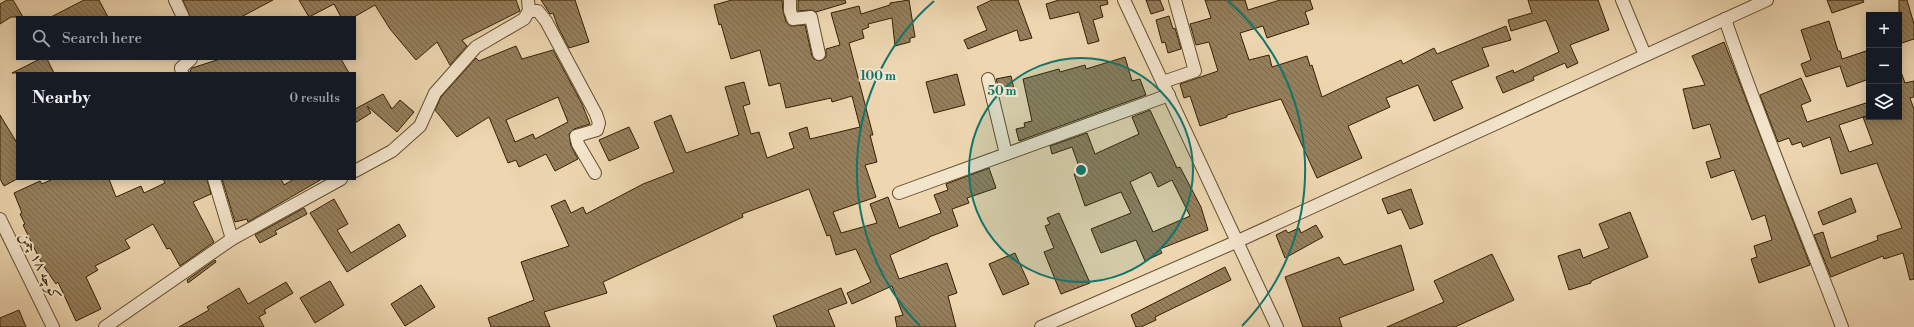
<!DOCTYPE html>
<meta charset="utf-8">
<style>
body{margin:0;font-family:"Libre Bodoni",Amiri,serif;background:#20242c;color:#f1f3f6}
.controls{position:absolute;right:12px;top:12px;display:grid;overflow:hidden;border-radius:0px;box-shadow:0 2px 10px #0003}
.controls button{width:36px;height:36px;display:grid;place-items:center;padding:0;border:0;border-bottom:1px solid #363941;background:#171b24;color:#f1f3f6;font:20px sans-serif}
.list{margin:0;padding:0;list-style:none}
h2{display:flex;justify-content:space-between;align-items:center;height:52px;margin:0;padding:0 16px;font-size:17px}
h2 small{font-size:13px;font-weight:400;color:#9ea1a6}
.icon{flex:none;width:22px;height:22px;fill:none;stroke:currentColor;stroke-width:2;stroke-linecap:round;stroke-linejoin:round}
.map{position:relative;flex:none;width:1914px;height:327px;overflow:hidden}
.search{position:absolute;background:#171b24;box-shadow:0 2px 10px #0003;left:16px;top:16px;width:340px;height:44px;display:flex;align-items:center;gap:10px;box-sizing:border-box;padding:0 14px;border-radius:0px;color:#9ea1a6;font-size:15px}
.panel{position:absolute;background:#171b24;box-shadow:0 2px 10px #0003;left:16px;top:72px;width:340px;height:108px;border-radius:0px}
.map>svg:first-child{display:block}
</style>
<div class="map">
<svg width="1914" height="327" viewBox="0 0 1914 327">
<defs>
<pattern id="building-back-hatch" width="6" height="6" patternUnits="userSpaceOnUse"><rect width="6" height="6" fill="#957f5c"/><path d="M-1 5l2 2M0 0l6 6M5-1l2 2" fill="none" stroke="#7a684a"/></pattern>
</defs>
<rect width="100%" height="100%" fill="#edd6b0"/>
<filter id="stains"><feTurbulence type="fractalNoise" baseFrequency=".005" numOctaves="4"/><feColorMatrix values="0 0 0 0 .2 0 0 0 0 .09 0 0 0 0 .02 0 0 0 .5 -.17"/></filter>
<radialGradient id="worn" r=".72"><stop offset=".6" stop-color="#630" stop-opacity="0"/><stop offset="1" stop-color="#630" stop-opacity=".3"/></radialGradient>
<g fill="url(#building-back-hatch)" stroke="#352001" fill-rule="evenodd">
<polygon points="7,0 13,0 23,17 11,17 0,24 0,4"/>
<polygon points="84,0 99,0 108,17 51,17"/>
<polygon points="183,0 273,0 241,17 190,17"/>
<polygon points="299,0 516,0 520,11 462,40 467,46 450,65 437,42 416,60 390,29 375,5 354,17 341,17 334,4 309,17"/>
<polygon points="541,0 575,0 589,42 569,48 558,27 553,13 550,14"/>
<polygon points="732,0 782,0 783,11 786,22 791,26 805,25 812,56 814,59 820,61 826,57 826,49 840,45 831,13 859,6 861,14 890,5 890,3 909,0 915,37 910,38 910,42 895,46 892,18 868,24 869,27 862,30 864,38 849,43 873,135 870,135 877,162 865,165 876,197 833,212 841,233 877,223 870,204 888,197 899,228 941,213 934,195 948,190 946,184 989,168 996,188 967,198 969,203 952,209 958,226 929,237 929,238 890,255 899,279 947,263 957,293 948,296 956,327 897,327 895,317 903,315 892,286 852,304 847,293 871,282 856,249 836,255 830,235 827,236 809,189 742,214 743,217 603,282 607,293 544,312 550,327 491,327 488,318 534,300 521,262 569,246 551,206 565,200 571,213 583,207 586,214 643,184 674,172 654,122 671,115 686,153 739,135 725,87 744,82 750,104 743,106 751,134 759,132 767,158 794,148 789,133 807,127 810,139 860,127 852,96 832,102 831,98 786,108 780,83 769,86 760,50 731,59 721,24 719,25 714,5"/>
<polygon points="798,0 845,0 846,3 816,12 811,10 798,11"/>
<polygon points="992,0 1018,0 1032,38 1020,41 1017,30 968,49 964,40 987,30 977,7"/>
<polygon points="1059,0 1107,0 1108,4 1100,6 1103,17 1093,20 1099,41 1088,44 1079,12 1050,19 1046,4"/>
<polygon points="1146,0 1160,0 1164,10 1151,14"/>
<polygon points="1205,0 1245,0 1248,10 1280,0 1310,0 1313,9 1305,12 1309,24 1267,38 1263,26 1240,33 1249,60 1269,55 1272,67 1307,56 1310,66 1312,65 1322,97 1401,60 1403,64 1434,48 1437,54 1506,26 1511,40 1482,48 1489,66 1451,81 1463,108 1434,121 1418,85 1386,98 1390,107 1348,126 1362,158 1317,178 1281,99 1227,115 1227,117 1200,126 1190,96 1184,98 1180,84 1218,71 1209,42 1196,45 1190,24 1211,18"/>
<polygon points="1528,0 1598,0 1609,30 1570,45 1578,63 1567,68 1565,63 1533,77 1534,80 1503,93 1496,77 1513,70 1514,73 1559,52 1546,20 1511,31 1508,20 1532,13"/>
<polygon points="1827,0 1863,0 1864,2 1832,13"/>
<polygon points="1899,0 1907,0 1914,24 1914,39 1899,44"/>
<polygon points="1169,16 1173,29 1175,28 1181,49 1168,53 1165,42 1162,43 1156,20"/>
<polygon points="1829,21 1838,51 1840,51 1842,59 1869,50 1869,79 1847,87 1840,66 1806,77 1801,64 1811,60 1801,30"/>
<polygon points="1724,42 1810,265 1759,283 1751,259 1757,257 1754,246 1772,240 1765,215 1752,220 1734,170 1711,178 1706,162 1721,158 1710,124 1693,129 1683,89 1705,85 1692,56"/>
<path d="M 516,46 L 522,59 L 553,50 L 582,104 L 590,124 L 574,129 L 569,134 L 571,146 L 578,159 L 555,171 L 546,154 L 519,167 L 516,160 L 508,163 L 489,117 L 457,137 L 435,110 L 441,97 L 476,58 L 479,61 ZM 558,97 L 568,122 L 535,139 L 533,134 L 515,142 L 506,120 Z"/>
<polygon points="1125,57 1132,81 1140,79 1146,95 1019,141 1016,129 1025,127 1024,123 1032,121 1023,79 1059,69 1060,72 1085,65 1086,69"/>
<polygon points="40,59 47,59 54,73 12,73"/>
<polygon points="220,59 341,59 349,73 189,73 192,68"/>
<polygon points="1899,72 1901,72 1905,83 1914,81 1914,97 1910,98 1914,109 1914,279 1910,280 1903,253 1884,259 1883,256 1831,277 1814,235 1823,232 1831,258 1878,240 1877,236 1902,228 1877,163 1841,174 1830,137 1803,147 1801,142 1792,145 1789,138 1778,142 1760,95 1801,78 1811,101 1801,105 1807,122 1869,102 1869,115 1839,125 1849,152 1873,144 1863,117 1901,117 1899,111"/>
<polygon points="957,74 965,105 934,113 926,82"/>
<polygon points="1011,76 1014,89 1000,92 996,79"/>
<polygon points="383,94 392,109 400,100 414,112 397,132 367,106 371,113 355,123 355,109"/>
<path d="M 1150,110 L 1177,168 L 1180,167 L 1201,207 L 1208,230 L 1160,249 L 1162,253 L 1145,261 L 1136,240 L 1101,253 L 1091,229 L 1131,213 L 1121,192 L 1085,206 L 1074,174 L 1081,172 L 1072,147 L 1052,154 L 1050,146 L 1087,133 L 1095,154 L 1139,134 L 1132,117 ZM 1151,172 L 1158,187 L 1172,180 L 1190,216 L 1153,232 L 1130,182 Z"/>
<polygon points="0,115 17,143 17,179 4,186 0,179"/>
<polygon points="629,127 639,148 609,161 599,140"/>
<polygon points="53,179 109,179 116,197 141,186 144,193 165,183 163,179 207,179 211,194 193,202 214,242 180,266 170,248 167,249 153,224 125,240 130,248 95,266 98,270 86,277 101,309 76,321 58,282 56,284 42,264 23,225 25,224 20,214 22,213 14,193 40,181 42,184"/>
<polygon points="222,179 281,179 284,185 294,179 322,179 248,222 247,219 235,222"/>
<polygon points="1411,189 1423,224 1410,229 1401,209 1388,214 1382,199"/>
<polygon points="1851,198 1856,212 1823,225 1818,212"/>
<polygon points="334,199 348,224 337,230 351,253 399,224 406,236 347,272 310,213"/>
<polygon points="304,208 307,214 275,231 277,234 260,243 255,235"/>
<polygon points="1630,212 1648,257 1591,281 1591,283 1569,290 1558,256 1580,249 1583,258 1609,248 1599,224"/>
<polygon points="1059,213 1090,283 1061,294 1044,252 1054,248 1045,226 1050,224 1047,218"/>
<polygon points="1316,225 1323,237 1285,258 1276,235 1286,230 1288,233 1299,228 1301,233"/>
<polygon points="1401,245 1414,290 1339,318 1342,327 1303,327 1285,277 1339,257 1344,265"/>
<polygon points="1015,253 1029,284 1003,295 989,264"/>
<polygon points="1492,254 1514,300 1455,327 1387,327 1444,302 1434,281"/>
<polygon points="215,260 216,262 188,283 187,280"/>
<polygon points="1225,267 1231,280 1155,317 1156,320 1141,327 1136,327 1131,315"/>
<polygon points="330,281 344,305 315,323 300,298"/>
<polygon points="286,282 293,293 264,310 266,313 259,317 264,327 179,327 209,310 207,307 239,288 248,304"/>
<polygon points="421,285 435,307 405,326 391,304"/>
<polygon points="841,288 847,303 828,310 835,327 777,327 773,316"/>
<polygon points="19,310 26,327 0,327 0,318"/>
</g>
<g fill="none" stroke-linecap="round" stroke-linejoin="round">
<defs>
<g id="street">
<polyline points="175,0 183,17"/>
<polyline points="790,0 790,11 793,19 811,17 819,54"/>
<polyline points="1124,0 1277,327"/>
<polyline points="1622,0 1645,55"/>
<polyline points="529,11 538,11 546,21 596,114 599,123 597,130 576,136 578,144 595,173"/>
<path d="M 1725,19 C 1760,123 1803,224 1842,327"/>
<polyline points="182,73 181,68 191,59"/>
<polyline points="988,79 1006,154"/>
<polyline points="1163,82 1195,71 1175,0"/>
<polyline points="355,171 392,151 420,126 435,93 476,47 524,19 529,11 528,0"/>
<polyline points="214,179 232,239"/>
<polyline points="899,193 1169,95"/>
<polyline points="0,219 53,327"/>
<polyline points="105,327 232,239 341,179"/>
<polyline points="1041,327 1238,241 1767,0"/>
</g>
</defs>
<use href="#street" stroke="#634e2d" stroke-width="14"/>
<use href="#street" stroke="#f3e4cc" stroke-width="12"/>
</g>
<circle cx="1081" cy="170" r="112" fill="#0f766e" fill-opacity=".12"/>
<g fill="none" stroke="#0f766e" stroke-width="2">
<circle cx="1081" cy="170" r="112"/>
<path d="M920 326A224 224 0 0 1 934 1M1228 1A224 224 0 0 1 1242 326"/>
</g>
<g text-anchor="middle" stroke-width="4" stroke-linejoin="round" paint-order="stroke">
<g font-size="15" fill="#352001" stroke="#f3e4cc">
<text transform="translate(41 266) rotate(64)" y="5">كوچه ١٨ چمن</text>
</g>
</g>
<circle cx="1081" cy="170" r="6" fill="#0f766e" stroke="#f3e4cc" stroke-width="2"/>
<g font-size="12" text-anchor="middle" font-weight="bold" fill="#0f766e" stroke="#f3e4cc" stroke-width="4" stroke-linejoin="round" paint-order="stroke">
<text x="878" y="80">100 m</text>
<text x="1002" y="95">50 m</text>
</g>
<rect width="100%" height="100%" filter="url(#stains)"/>
<rect width="100%" height="100%" fill="url(#worn)"/>
</svg>
<div class="controls">
<button>+</button>
<button>−</button>
<button><svg class="icon" aria-label="layers" viewBox="0 0 24 24"><path d="M12 4l9 5-9 5-9-5zM3 14l9 5 9-5"/></svg></button>
</div>
<div class="search"><svg class="icon" aria-label="search" viewBox="0 0 24 24"><circle cx="10" cy="10" r="6"/><path d="M15 15l6 6"/></svg>Search here</div>
<section class="panel">
<h2>Nearby<small>0 results</small></h2>
<ul class="list">
</ul>
</section>
</div>
